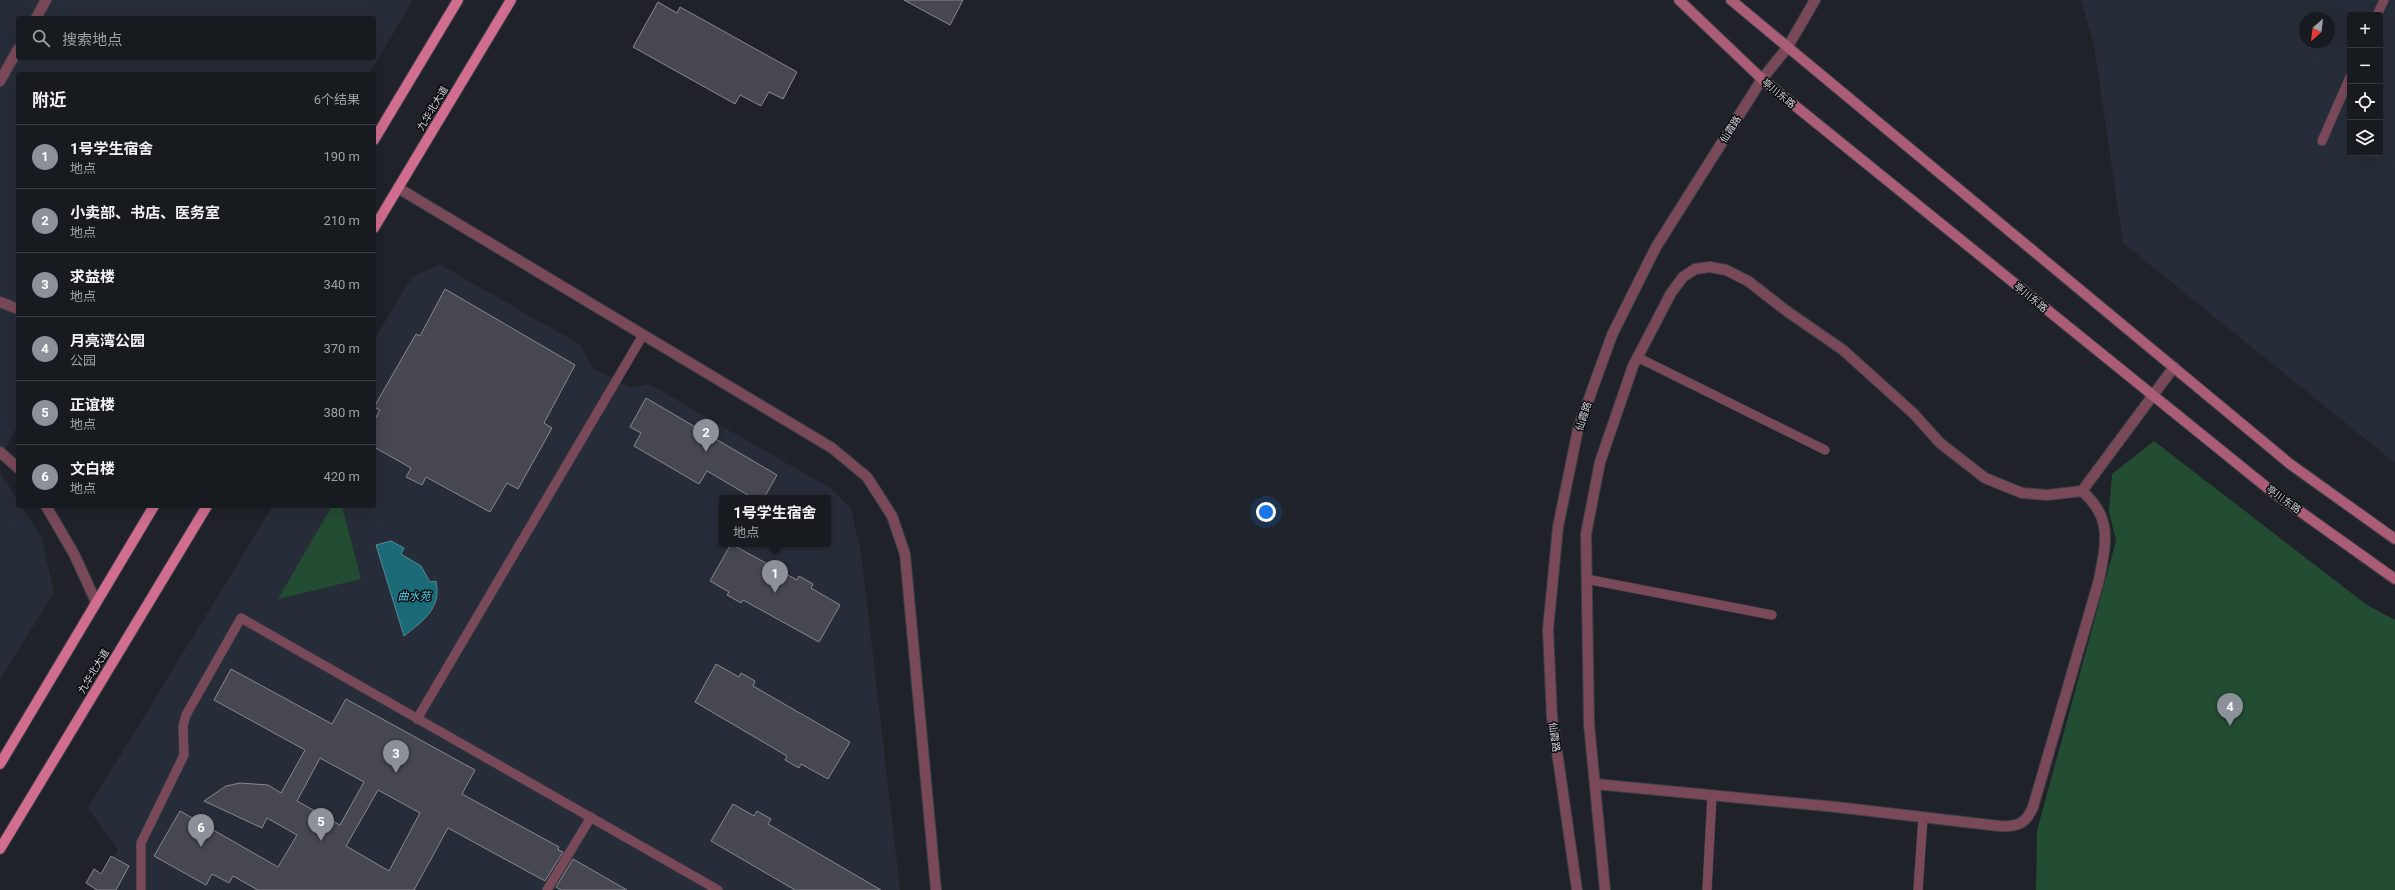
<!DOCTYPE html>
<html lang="zh">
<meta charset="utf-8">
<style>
body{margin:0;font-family:Roboto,"Noto Sans SC",sans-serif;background:#24272c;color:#f1f3f6}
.controls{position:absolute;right:12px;top:12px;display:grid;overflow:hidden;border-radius:4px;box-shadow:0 4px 16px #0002}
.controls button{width:36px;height:36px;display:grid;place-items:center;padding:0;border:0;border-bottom:1px solid #36383d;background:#171a1f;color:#f1f3f6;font:20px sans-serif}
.compass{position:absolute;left:2299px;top:12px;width:36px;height:36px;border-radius:50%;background:#171a1f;box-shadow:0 4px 16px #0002;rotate:208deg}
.you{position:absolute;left:1266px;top:512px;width:14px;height:14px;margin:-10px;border:3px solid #fff;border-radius:50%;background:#1a73e8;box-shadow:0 0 0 6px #1a73e833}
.badge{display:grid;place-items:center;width:26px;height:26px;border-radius:50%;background:#8c9099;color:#fff;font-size:13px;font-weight:700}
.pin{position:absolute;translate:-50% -33px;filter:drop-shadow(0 1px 2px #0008)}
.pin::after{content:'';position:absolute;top:21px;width:14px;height:12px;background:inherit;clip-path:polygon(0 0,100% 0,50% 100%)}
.popup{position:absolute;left:719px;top:495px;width:112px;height:52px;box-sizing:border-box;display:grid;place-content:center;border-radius:4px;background:#171a1f;filter:drop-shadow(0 1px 3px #0005);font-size:13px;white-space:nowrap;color:#9ea1a4}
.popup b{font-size:15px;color:#f1f3f6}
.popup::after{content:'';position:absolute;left:50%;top:100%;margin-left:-8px;border:8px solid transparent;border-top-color:#171a1f}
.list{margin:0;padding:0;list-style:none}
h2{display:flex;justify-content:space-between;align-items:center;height:52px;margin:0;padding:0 16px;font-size:17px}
h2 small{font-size:13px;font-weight:400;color:#9ea1a4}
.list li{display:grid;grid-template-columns:26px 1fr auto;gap:12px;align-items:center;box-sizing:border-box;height:64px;padding:0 16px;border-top:1px solid #36383d}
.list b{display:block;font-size:15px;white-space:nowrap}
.list p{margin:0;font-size:13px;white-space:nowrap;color:#9ea1a4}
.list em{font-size:13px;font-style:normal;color:#9ea1a4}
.icon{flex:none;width:22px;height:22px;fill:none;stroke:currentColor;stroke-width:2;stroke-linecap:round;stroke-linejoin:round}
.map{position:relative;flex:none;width:2395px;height:890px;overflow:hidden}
.search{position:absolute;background:#171a1f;box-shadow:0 4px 16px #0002;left:16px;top:16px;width:360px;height:44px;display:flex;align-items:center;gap:10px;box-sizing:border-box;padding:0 14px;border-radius:4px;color:#9ea1a4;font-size:15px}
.panel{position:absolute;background:#171a1f;box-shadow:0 4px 16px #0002;left:16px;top:72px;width:360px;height:436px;border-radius:4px}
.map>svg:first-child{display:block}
</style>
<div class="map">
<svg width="2395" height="890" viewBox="0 0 2395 890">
<rect width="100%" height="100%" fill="#1f2229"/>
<g fill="#272d38" fill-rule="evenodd">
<path d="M 0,0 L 413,0 L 369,74 L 18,74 L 18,424 L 0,460 ZM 18,18 L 374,18 L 374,58 L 18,58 Z"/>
<path d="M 2081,0 L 2395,0 L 2395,463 L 2123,243 L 2094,45 ZM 2350,15 L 2380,15 L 2380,153 L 2350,153 ZM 2305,18 L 2329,18 L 2329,42 L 2305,42 Z"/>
<path d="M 439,264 L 579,344 L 593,368 L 631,388 L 649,384 L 832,489 L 851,509 L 861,552 L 900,890 L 95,890 L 118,850 L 88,808 L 273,506 L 374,506 L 374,340 L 412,277 ZM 722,498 L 828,498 L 828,544 L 722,544 Z"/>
<polygon points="0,472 18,500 18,506 22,506 41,536 54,592 0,680"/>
</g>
<g fill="#234d32">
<polygon points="2154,441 2367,605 2395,620 2395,890 2036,890 2037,831 2116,541 2109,511 2112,474"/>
<polygon points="332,506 342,506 361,579 278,599"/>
</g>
<path fill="#1a6a78" stroke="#528a95" d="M 391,541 L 404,548 L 401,554 L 421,566 L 430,582 L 436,581 C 442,608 423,621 404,636 L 376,545 Z"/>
<g fill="#46474f" stroke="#878890" fill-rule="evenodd">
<polygon points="904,0 963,0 950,25"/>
<polygon points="658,2 677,13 680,7 797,72 783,99 769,92 761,106 740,95 735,104 633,47"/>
<polygon points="445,289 575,365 544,423 552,428 518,489 507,483 490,512 426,477 422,485 406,477 411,468 374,447 374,421 380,410 374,407 416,334 420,336"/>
<polygon points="646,398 777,475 764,498 753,498 707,471 699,484 634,446 641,433 630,427"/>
<polygon points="731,544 797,580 799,576 813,584 811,588 840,605 819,642 743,600 741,603 727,595 729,592 710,581"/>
<polygon points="716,664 739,677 741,673 755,681 753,686 850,742 828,779 801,764 799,768 785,760 787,756 695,702"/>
<path d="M 231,669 L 332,724 L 346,699 L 475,770 L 462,794 L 559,847 L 558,850 L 563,852 L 545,881 L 448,828 L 414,890 L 258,890 L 233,876 L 229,883 L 212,874 L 206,885 L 154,856 L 180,811 L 278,867 L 297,835 L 267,818 L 262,828 L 204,801 L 226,786 L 240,783 L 268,785 L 281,793 L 305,750 L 214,700 ZM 320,758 L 364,782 L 340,825 L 297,801 ZM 378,790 L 420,813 L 389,871 L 346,846 Z"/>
<polygon points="733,804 754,816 757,811 771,819 768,824 881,890 795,890 711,841"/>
<polygon points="111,856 129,866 116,890 97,890 86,883 94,869 101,874"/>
<polygon points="573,859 627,890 561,890 556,887"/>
</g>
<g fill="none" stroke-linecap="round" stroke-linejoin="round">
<defs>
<g id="service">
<polyline points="2377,15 2384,0"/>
<polyline points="2322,141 2350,77"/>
<polyline points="1637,357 1825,450"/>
<polyline points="1586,579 1772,615"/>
<polyline points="417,719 643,335"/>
<polyline points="141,890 141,843 184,755 183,726 186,715 241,618 718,890"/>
<polyline points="547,890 591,817"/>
<polyline points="1707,890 1712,795"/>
<polyline points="1918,890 1923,817"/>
</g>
<g id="minor">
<polyline points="36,18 46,0"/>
<polyline points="0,81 18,49"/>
<polyline points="0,302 18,309"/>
<polyline points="0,452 18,468"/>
<polyline points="2082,491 2174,367"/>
<polyline points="46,506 74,554 96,602"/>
<path d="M 1595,784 L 1836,807 L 1999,826 C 2017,827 2026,824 2033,807 L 2099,580 C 2106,543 2113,518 2082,491 L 2047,495 L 2022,493 L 1985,478 L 1940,443 L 1914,414 L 1843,350 L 1788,312 L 1748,281 L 1726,270 L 1710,267 L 1695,269 L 1683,277 L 1671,293 L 1633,366 L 1600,462 L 1586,534 L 1589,724 L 1605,890"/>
</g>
<g id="tertiary">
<polyline points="398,188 832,448 867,477 892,516 905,554 936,890"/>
<polyline points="1577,890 1552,717 1548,630 1558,527 1578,429 1612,335 1656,247 1762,79 1787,48 1815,0"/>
</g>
<g id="secondary">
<polyline points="1679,0 1762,79 2270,490 2395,579"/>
<polyline points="1731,0 2290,464 2395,539"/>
</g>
<g id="primary">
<polyline points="374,140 458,0"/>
<polyline points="374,228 511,0"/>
<polyline points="0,764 154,506"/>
<polyline points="0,849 207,506"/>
</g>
</defs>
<use href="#service" stroke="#3c3f45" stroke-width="10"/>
<use href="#minor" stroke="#3c3f45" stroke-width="12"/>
<use href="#tertiary" stroke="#3c3f45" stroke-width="12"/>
<use href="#secondary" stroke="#3c3f45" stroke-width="12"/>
<use href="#primary" stroke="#3c3f45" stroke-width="12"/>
<use href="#service" stroke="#7a4959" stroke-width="9"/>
<use href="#minor" stroke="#7a4959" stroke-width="10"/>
<use href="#tertiary" stroke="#7a4959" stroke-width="10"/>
<use href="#secondary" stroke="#ab5d77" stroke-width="10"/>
<use href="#primary" stroke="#d16d8f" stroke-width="10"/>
</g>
<g text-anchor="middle" stroke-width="3" stroke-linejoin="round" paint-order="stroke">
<g font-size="10" fill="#d3d6da" stroke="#0a0c0f">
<text transform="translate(1779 93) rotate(39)" y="4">亭川东路</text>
<text transform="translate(432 108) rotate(-59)" y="4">九华北大道</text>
<text transform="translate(1730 129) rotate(-58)" y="4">仙霞路</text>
<text transform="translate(2031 297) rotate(39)" y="4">亭川东路</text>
<text transform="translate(1583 416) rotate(-72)" y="4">仙霞路</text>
<text transform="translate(2284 499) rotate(36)" y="4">亭川东路</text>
<text transform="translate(93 671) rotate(-59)" y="4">九华北大道</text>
<text transform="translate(1555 737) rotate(82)" y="4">仙霞路</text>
</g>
<g font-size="11" font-style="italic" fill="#47d9f3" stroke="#0a0c0f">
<text x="414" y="600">曲水苑</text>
</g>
</g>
</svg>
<div class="controls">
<button>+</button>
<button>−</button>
<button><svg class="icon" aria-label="locate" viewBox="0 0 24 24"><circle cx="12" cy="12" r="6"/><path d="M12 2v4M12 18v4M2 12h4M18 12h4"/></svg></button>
<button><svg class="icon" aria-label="layers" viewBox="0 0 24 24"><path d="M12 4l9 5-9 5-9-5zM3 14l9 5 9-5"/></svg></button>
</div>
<svg class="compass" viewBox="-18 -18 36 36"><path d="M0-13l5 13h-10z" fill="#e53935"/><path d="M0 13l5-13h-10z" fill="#9ea1a4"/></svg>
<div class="you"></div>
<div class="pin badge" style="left:775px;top:593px">1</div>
<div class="popup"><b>1号学生宿舍</b>地点</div>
<div class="pin badge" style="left:706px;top:452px">2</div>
<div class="pin badge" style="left:396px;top:773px">3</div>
<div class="pin badge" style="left:2230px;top:726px">4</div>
<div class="pin badge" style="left:321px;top:841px">5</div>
<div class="pin badge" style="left:201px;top:847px">6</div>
<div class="search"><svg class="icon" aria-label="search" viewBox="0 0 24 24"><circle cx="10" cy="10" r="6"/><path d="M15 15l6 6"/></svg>搜索地点</div>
<section class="panel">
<h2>附近<small>6个结果</small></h2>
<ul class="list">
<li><span class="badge">1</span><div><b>1号学生宿舍</b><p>地点</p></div><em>190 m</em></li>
<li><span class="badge">2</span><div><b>小卖部、书店、医务室</b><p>地点</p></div><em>210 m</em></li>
<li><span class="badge">3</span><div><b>求益楼</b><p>地点</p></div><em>340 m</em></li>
<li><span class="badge">4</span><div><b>月亮湾公园</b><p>公园</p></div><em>370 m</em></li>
<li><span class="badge">5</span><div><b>正谊楼</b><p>地点</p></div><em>380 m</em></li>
<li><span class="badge">6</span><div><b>文白楼</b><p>地点</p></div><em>420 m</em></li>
</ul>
</section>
</div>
